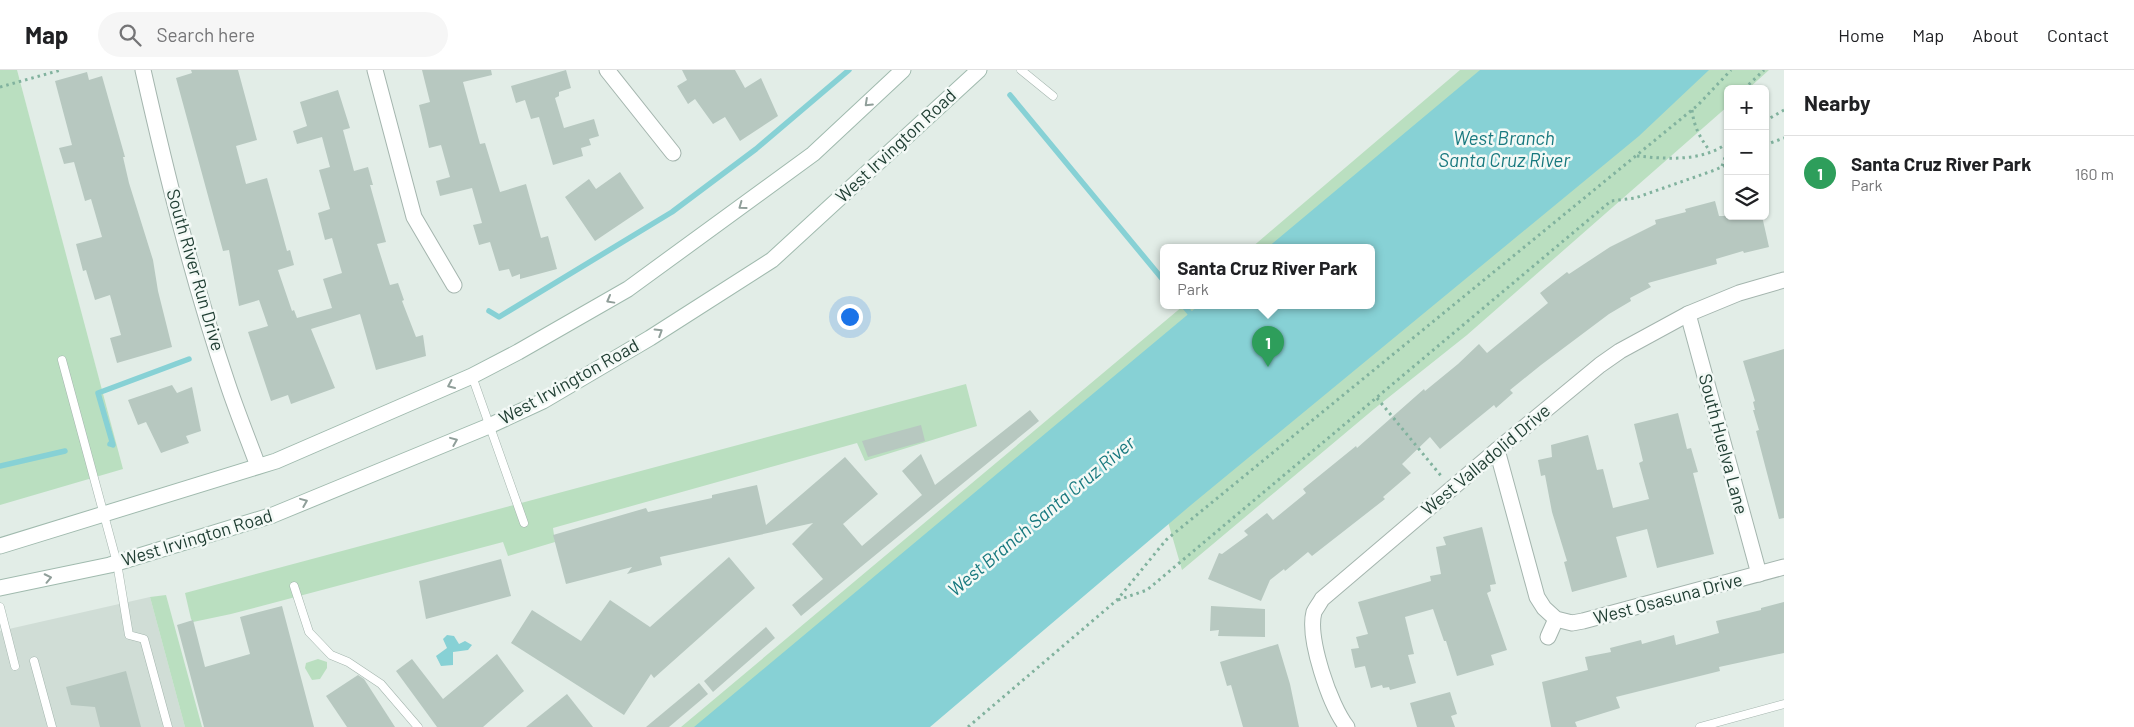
<!DOCTYPE html>
<meta charset="utf-8">
<style>
body{margin:0;font-family:Barlow,sans-serif;background:#f6f6f6;color:#202124}
.controls{position:absolute;right:15px;top:15px;display:grid;overflow:hidden;border-radius:8px;box-shadow:0 1px 4px #0004}
.controls button{width:45px;height:45px;display:grid;place-items:center;padding:0;border:0;border-bottom:1px solid #e0e0e0;background:#fff;color:#202124;font:25px sans-serif}
.you{position:absolute;left:849px;top:246px;width:18px;height:18px;margin:-12px;border:4px solid #fff;border-radius:50%;background:#1a73e8;box-shadow:0 0 0 8px #1a73e833}
.badge{display:grid;place-items:center;width:32px;height:32px;border-radius:50%;background:#7c3aed;color:#fff;font-size:16px;font-weight:700}
.pin{position:absolute;translate:-50% -41px;filter:drop-shadow(0 1px 2px #0008)}
.pin::after{content:'';position:absolute;top:26px;width:18px;height:15px;background:inherit;clip-path:polygon(0 0,100% 0,50% 100%)}
.popup{position:absolute;left:1160px;top:174px;width:215px;height:65px;box-sizing:border-box;display:grid;place-content:center;border-radius:8px;background:#fff;filter:drop-shadow(0 1px 4px #0005);font-size:16px;white-space:nowrap;color:#757577}
.popup b{font-size:19px;color:#202124}
.popup::after{content:'';position:absolute;left:50%;top:100%;margin-left:-10px;border:10px solid transparent;border-top-color:#fff}
.list{margin:0;padding:0;list-style:none}
h2{display:flex;justify-content:space-between;align-items:center;height:65px;margin:0;padding:0 20px;font-size:21px}
h2 small{font-size:16px;font-weight:400;color:#757577}
.list li{display:grid;grid-template-columns:32px 1fr auto;gap:15px;align-items:center;box-sizing:border-box;height:75px;padding:0 20px;border-top:1px solid #e0e0e0}
.list b{display:block;font-size:19px;white-space:nowrap}
.list p{margin:0;font-size:16px;white-space:nowrap;color:#757577}
.list em{font-size:16px;font-style:normal;color:#757577}
.icon{flex:none;width:28px;height:28px;fill:none;stroke:currentColor;stroke-width:2;stroke-linecap:round;stroke-linejoin:round}
.map{position:relative;flex:none;width:1784px;height:657px;overflow:hidden}
header{display:flex;align-items:center;gap:30px;box-sizing:border-box;height:70px;padding:0 25px;background:#fff;border-bottom:1px solid #e0e0e0}
header strong{font-size:24px}
nav{display:flex;gap:28px;margin-inline-start:auto;font-size:18px}
.search{width:350px;height:45px;background:#f6f6f6;display:flex;align-items:center;gap:12px;box-sizing:border-box;padding:0 18px;border-radius:28px;color:#757577;font-size:19px}
main{display:flex}
aside{flex:1;background:#fff}
.map>svg:first-child{display:block}
</style>
<header>
<strong>Map</strong>
<div class="search"><svg class="icon" aria-label="search" viewBox="0 0 24 24"><circle cx="10" cy="10" r="6"/><path d="M15 15l6 6"/></svg>Search here</div>
<nav><a>Home</a><a>Map</a><a>About</a><a>Contact</a></nav>
</header>
<main>
<div class="map">
<svg width="1784" height="657" viewBox="0 0 1784 657">
<rect width="100%" height="100%" fill="#e2ede7"/>
<polygon fill="#d0ddd6" points="150,527 185,657 0,657 0,561"/>
<g fill="#badfc0">
<polygon points="0,0 17,0 123,399 0,435"/>
<polygon points="1460,0 1769,0 1748,19 1728,19 1728,36 1467,265 1374,339 1182,500 1168,452 927,657 681,657 1183,236 1372,236 1372,178 1251,178"/>
<polygon points="966,314 977,356 865,391 857,373 553,458 555,472 508,486 503,472 231,544 193,552 191,549 185,523"/>
<polygon points="166,525 202,657 185,657 150,527"/>
<polygon points="318,589 327,592 327,598 320,609 312,610 305,598 306,593"/>
</g>
<g fill="#87d1d5">
<polygon points="1480,0 1709,0 1639,66 1191,435 930,657 694,657 1198,236 1372,236 1372,178 1267,178"/>
<polygon points="447,565 454,566 459,574 465,571 472,575 468,580 453,582 453,595 441,596 436,586 447,578 443,569"/>
</g>
<g fill="none" stroke-linecap="round" stroke-linejoin="round">
<g stroke="#87d1d5" stroke-width="5.5">
<polyline points="1010,25 1164,211"/>
<polyline points="1184,236 1194,248"/>
<polyline points="489,241 499,247 672,142 756,79 849,0"/>
<polyline points="110,374 113,375 98,323 189,289"/>
<polyline points="0,396 65,381"/>
</g>
</g>
<g fill="#b7c8c0">
<polygon points="191,0 238,0 257,70 236,76 246,114 267,108 287,181 290,180 294,195 278,200 292,241 294,240 297,248 332,238 323,209 342,203 332,168 325,170 318,143 330,139 319,100 330,97 322,67 297,74 293,61 307,56 300,32 338,20 350,58 343,60 354,101 368,97 373,115 370,115 386,172 377,174 390,215 398,213 404,230 402,231 416,267 423,265 426,286 376,300 360,244 311,259 335,318 291,334 288,325 271,331 248,262 268,256 259,230 239,236 229,180 223,181 176,8 192,3"/>
<polygon points="422,0 491,0 492,5 463,12 480,74 485,73 500,122 526,114 541,168 548,166 557,199 520,209 520,204 512,207 509,199 499,201 490,172 479,175 473,155 482,153 472,118 440,126 436,111 450,107 441,75 429,78 426,64 419,35 430,32"/>
<polygon points="566,0 571,18 559,22 559,26 555,28 564,58 594,49 599,66 589,69 591,75 581,78 583,86 553,95 539,47 531,49 525,30 516,33 511,16"/>
<polygon points="682,0 735,0 745,18 761,8 778,46 740,71 725,47 713,54 695,29 688,34 677,16 687,10"/>
<polygon points="87,2 89,10 102,6 125,87 123,87 129,113 153,190 158,221 172,277 117,293 110,268 121,265 110,225 95,230 86,200 83,201 76,174 102,167 91,129 85,131 74,92 64,94 59,78 72,75 55,11"/>
<polygon points="620,102 644,138 595,171 565,127 589,109 596,119"/>
<polygon points="1715,131 1719,146 1762,146 1769,177 1744,183 1743,181 1716,189 1717,194 1648,213 1651,217 1630,228 1631,231 1609,244 1541,295 1510,320 1513,323 1496,338 1494,335 1440,379 1430,367 1402,394 1411,403 1383,427 1385,429 1312,486 1308,482 1285,501 1284,499 1270,510 1261,531 1208,509 1219,483 1222,484 1248,465 1244,461 1267,443 1273,450 1306,423 1303,419 1356,376 1357,378 1424,319 1425,321 1458,294 1479,274 1487,283 1548,233 1540,223 1567,202 1569,204 1610,177 1656,154 1655,150 1686,142 1685,139"/>
<polygon points="1784,279 1784,448 1779,449 1756,361 1759,360 1753,340 1755,340 1753,332 1755,331 1743,291"/>
<polygon points="172,315 177,323 192,317 201,361 186,366 189,373 161,383 146,352 138,355 128,330"/>
<polygon points="1030,340 1039,351 801,546 792,535 823,509 792,474 813,453 660,487 662,495 627,504 632,497 566,514 553,465 646,438 648,442 712,428 712,425 757,415 766,455 845,387 878,424 843,454 862,476 922,425 902,401 921,384 935,415"/>
<polygon points="1678,343 1687,379 1691,378 1698,402 1693,403 1714,484 1657,498 1647,459 1616,467 1627,507 1572,522 1564,492 1567,491 1552,442 1545,405 1541,406 1538,390 1552,387 1551,375 1588,365 1597,400 1603,399 1613,438 1649,429 1639,393 1643,391 1634,354"/>
<polygon points="921,355 925,371 868,387 862,371"/>
<polygon points="1482,457 1496,514 1490,515 1491,521 1487,523 1507,580 1491,585 1494,595 1457,606 1446,571 1444,571 1433,539 1405,547 1414,584 1408,585 1416,613 1390,620 1389,617 1383,618 1382,615 1371,618 1365,596 1355,598 1351,579 1359,578 1356,567 1368,564 1358,532 1431,511 1430,506 1441,504 1436,477 1446,475 1443,467"/>
<polygon points="729,487 755,518 654,608 651,604 624,645 511,573 532,540 581,571 610,530 650,557"/>
<polygon points="501,489 511,526 426,549 419,511"/>
<polygon points="1784,532 1784,583 1719,597 1720,601 1616,627 1620,638 1575,652 1577,657 1551,657 1542,612 1588,600 1585,587 1611,582 1610,578 1641,570 1642,574 1674,565 1676,575 1719,563 1716,551 1761,540 1761,538"/>
<polygon points="282,536 314,657 204,657 177,555 193,550 205,597 250,584 240,547"/>
<polygon points="1211,536 1265,539 1265,567 1218,566 1219,560 1210,561"/>
<polygon points="766,557 775,568 713,622 704,611"/>
<polygon points="1278,574 1290,614 1299,657 1243,657 1231,615 1227,616 1220,592"/>
<polygon points="497,584 524,621 483,657 437,657 396,601 412,589 443,629"/>
<polygon points="126,601 141,657 100,657 95,637 71,635 66,617"/>
<polygon points="358,605 364,609 395,657 347,657 326,626"/>
<polygon points="699,613 708,624 669,657 646,657"/>
<polygon points="1450,622 1457,644 1451,646 1455,657 1417,657 1410,633"/>
<polygon points="567,624 593,657 526,657"/>
</g>
<g fill="none" stroke-linecap="round" stroke-linejoin="round">
<defs>
<g id="lane">
<polyline points="1021,0 1053,26"/>
<polyline points="62,290 117,493 129,565 144,569 168,657"/>
<polyline points="472,306 524,453"/>
<polyline points="294,516 309,562 331,585 348,592 381,614 418,657"/>
<polyline points="0,537 15,596"/>
<polyline points="34,591 52,657"/>
<polyline points="1700,657 1784,634"/>
</g>
<g id="street">
<path d="M 143,0 C 167,106 193,212 228,315 C 237,342 248,369 258,396"/>
<polyline points="375,0 414,147 454,215"/>
<polyline points="607,0 673,83"/>
<polyline points="1688,244 1759,504"/>
<polyline points="1497,380 1537,527 1544,538 1556,549 1572,553 1583,551 1784,497"/>
<polyline points="1548,567 1556,549"/>
<path d="M 1347,657 C 1330,636 1307,568 1314,542 C 1316,538 1320,533 1322,529 L 1497,380 L 1600,295 L 1620,281 L 1688,244 L 1739,223 L 1784,210"/>
</g>
<g id="secondary">
<polyline points="0,476 276,391 472,306 518,282 628,219 813,84 903,0"/>
<polyline points="0,518 110,495 273,445 489,356 543,331 650,268 772,190 979,0"/>
</g>
</defs>
<use href="#lane" stroke="#a4b5ae" stroke-width="9"/>
<use href="#street" stroke="#a4b5ae" stroke-width="17"/>
<use href="#secondary" stroke="#a0baae" stroke-width="17"/>
<g stroke="#81b29e" stroke-width="3" stroke-dasharray="2.5 4" stroke-linecap="butt">
<polyline points="0,17 61,0"/>
<polyline points="1744,19 1764,0"/>
<path d="M 1692,40 C 1694,57 1700,68 1710,81"/>
<polyline points="1765,51 1784,40"/>
<polyline points="1765,75 1784,68"/>
<path d="M 1637,86 C 1668,89 1701,92 1728,73"/>
<polyline points="1722,96 1727,82 1728,70"/>
<polyline points="1377,328 1442,407"/>
<polyline points="1118,530 1147,520 1611,131 1635,128 1715,100 1728,94"/>
<polyline points="968,657 1117,530 1166,470 1698,35 1731,0"/>
</g>
<use href="#lane" stroke="#fff" stroke-width="8"/>
<use href="#street" stroke="#fff" stroke-width="15"/>
<use href="#secondary" stroke="#fff" stroke-width="15"/>
</g>
<defs><path id="oneway-chevron" d="M-2-3.5L2.5 0L-2 3.5" fill="none" stroke-width="1.6" stroke-linecap="round" stroke-linejoin="round" transform="scale(1.25)"/></defs>
<g stroke="#909f9a">
<use href="#oneway-chevron" transform="translate(868 33) rotate(137)"/>
<use href="#oneway-chevron" transform="translate(742 136) rotate(144)"/>
<use href="#oneway-chevron" transform="translate(610 230) rotate(151)"/>
<use href="#oneway-chevron" transform="translate(659 262) rotate(-32)"/>
<use href="#oneway-chevron" transform="translate(451 315) rotate(156)"/>
<use href="#oneway-chevron" transform="translate(454 371) rotate(-22)"/>
<use href="#oneway-chevron" transform="translate(304 432) rotate(-22)"/>
<use href="#oneway-chevron" transform="translate(48 508) rotate(-12)"/>
</g>
<g text-anchor="middle" stroke-width="5" stroke-linejoin="round" paint-order="stroke">
<g font-size="18" fill="#213f34" stroke="#f3f9f6">
<text transform="translate(896 76) rotate(-43)" y="6">West Irvington Road</text>
<text transform="translate(195 200) rotate(74)" y="6">South River Run Drive</text>
<text transform="translate(569 312) rotate(-29)" y="6">West Irvington Road</text>
<text transform="translate(1723 374) rotate(75)" y="6">South Huelva Lane</text>
<text transform="translate(1486 390) rotate(-40)" y="6">West Valladolid Drive</text>
<text transform="translate(197 468) rotate(-17)" y="6">West Irvington Road</text>
<text transform="translate(1668 529) rotate(-15)" y="6">West Osasuna Drive</text>
</g>
<g font-size="19" font-style="italic" fill="#18797f" stroke="#f3f9f6">
<text x="1504" y="75">West Branch<tspan x="1504" dy="22">Santa Cruz River</tspan></text>
<text transform="translate(1041 446) rotate(-40)" y="7">West Branch Santa Cruz River</text>
</g>
</g>
</svg>
<div class="controls">
<button>+</button>
<button>−</button>
<button><svg class="icon" aria-label="layers" viewBox="0 0 24 24"><path d="M12 4l9 5-9 5-9-5zM3 14l9 5 9-5"/></svg></button>
</div>
<div class="you"></div>
<div class="pin badge" style="left:1268px;top:297px;background:#2e9e5b">1</div>
<div class="popup"><b>Santa Cruz River Park</b>Park</div>
</div>
<aside>
<h2>Nearby<small></small></h2>
<ul class="list">
<li><span class="badge" style="background:#2e9e5b">1</span><div><b>Santa Cruz River Park</b><p>Park</p></div><em>160 m</em></li>
</ul>
</aside>
</main>
